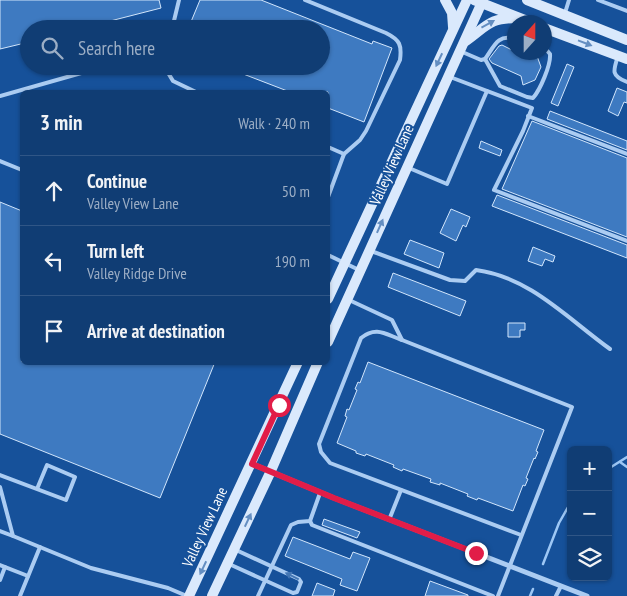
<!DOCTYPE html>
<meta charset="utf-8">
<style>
body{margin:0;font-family:"PT Sans Narrow",sans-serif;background:#194479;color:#f1f3f6}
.controls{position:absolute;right:15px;bottom:15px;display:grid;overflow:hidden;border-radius:8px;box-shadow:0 1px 4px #0004}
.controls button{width:45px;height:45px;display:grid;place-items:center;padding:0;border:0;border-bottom:1px solid #305686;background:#103d74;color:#f1f3f6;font:25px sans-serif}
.compass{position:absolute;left:507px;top:15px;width:45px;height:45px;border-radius:50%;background:#103d74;box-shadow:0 1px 4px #0004;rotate:21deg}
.stop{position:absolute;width:15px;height:15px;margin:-11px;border:4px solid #e11d48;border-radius:50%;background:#fff}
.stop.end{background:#e11d48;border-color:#fff;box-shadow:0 1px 5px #0008}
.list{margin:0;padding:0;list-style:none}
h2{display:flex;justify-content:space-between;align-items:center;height:65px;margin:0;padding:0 20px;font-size:21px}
h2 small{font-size:16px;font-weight:400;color:#9caec5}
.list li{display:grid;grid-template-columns:32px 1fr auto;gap:15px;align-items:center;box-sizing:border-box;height:70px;padding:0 20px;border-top:1px solid #305686}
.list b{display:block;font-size:19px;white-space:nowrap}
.list p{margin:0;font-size:16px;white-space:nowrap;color:#9caec5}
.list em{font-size:16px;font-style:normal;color:#9caec5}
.icon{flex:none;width:28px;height:28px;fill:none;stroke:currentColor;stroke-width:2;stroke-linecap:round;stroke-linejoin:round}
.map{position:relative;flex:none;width:627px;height:596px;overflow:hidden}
.search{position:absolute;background:#103d74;box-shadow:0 1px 4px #0004;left:20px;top:20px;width:310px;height:55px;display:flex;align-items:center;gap:12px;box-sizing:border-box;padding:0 18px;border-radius:28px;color:#9caec5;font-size:19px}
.panel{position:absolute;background:#103d74;box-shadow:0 1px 4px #0004;left:20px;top:90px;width:310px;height:275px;border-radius:8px}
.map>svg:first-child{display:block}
</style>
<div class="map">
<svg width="627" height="596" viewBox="0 0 627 596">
<rect width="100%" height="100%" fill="#16519a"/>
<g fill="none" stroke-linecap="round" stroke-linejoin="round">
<g stroke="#9dc7f5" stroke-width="2.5">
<polyline points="620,462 627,467"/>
<polyline points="608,469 627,457"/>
<polyline points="543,564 559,523 571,502"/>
<polyline points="530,596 533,589"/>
</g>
</g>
<g fill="#3e7ac1" stroke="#d2e6fc">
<polygon points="0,0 159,0 161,8 79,29 29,29 29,42 0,49"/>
<polygon points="200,0 261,0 372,44 373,41 392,48 364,122 328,108 328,92 290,92 225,67 321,66 321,29 188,29"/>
<polygon points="502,45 530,59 537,56 541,67 535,80 523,85 521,76 492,63 489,59 499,46"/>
<polygon points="567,64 574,67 558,106 551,103"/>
<polygon points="617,88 627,92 627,103 624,102 618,116 608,111"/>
<polygon points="550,111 627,141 627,150 547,119"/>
<polygon points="532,121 627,158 627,237 502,189"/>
<polygon points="481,141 502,150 500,156 479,148"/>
<polygon points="497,195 627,245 627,258 492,206"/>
<polygon points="0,202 22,211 22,362 215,362 160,498 0,434"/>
<polygon points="451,209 470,217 466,227 463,225 456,241 440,233"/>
<polygon points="410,240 444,253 439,268 404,254"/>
<polygon points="533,247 555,256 553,262 545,259 542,266 528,261"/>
<polygon points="393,273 466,301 460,316 388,287"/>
<polygon points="508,323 525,323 525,330 520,330 520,337 508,337"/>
<polygon points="368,362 544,430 536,451 538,452 535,459 534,458 526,478 528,479 525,486 523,485 513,511 478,498 477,500 467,496 468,494 440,483 440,485 430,482 431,479 403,469 402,471 393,467 394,465 366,454 365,456 356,453 356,451 337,443 347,417 345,416 347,409 349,410 357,390 355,389 358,382 360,383"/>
<polygon points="324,519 360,532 357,538 322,525"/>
<polygon points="293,537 350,559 353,552 370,558 357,591 340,585 342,579 285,556"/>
<polygon points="430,581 468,595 468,596 425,596"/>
<polygon points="317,583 335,590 333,596 312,596"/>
</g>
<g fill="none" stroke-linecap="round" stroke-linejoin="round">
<g stroke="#abccf2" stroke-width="4">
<path d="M 305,0 L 386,33 C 400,40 402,45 400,60 L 366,131 L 360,140 L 344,154"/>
<polyline points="598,0 627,11"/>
<polyline points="565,13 569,0"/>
<polyline points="172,29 179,0"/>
<path d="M 460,51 L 481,60 L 485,59 C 493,49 497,33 514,39"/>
<path d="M 618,56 C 613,71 611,76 627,82"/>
<path d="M 485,59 L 500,86 L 527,97 L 533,98 C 540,90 551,65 550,54 L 544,47"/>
<polyline points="164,66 173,81 196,92"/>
<polyline points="450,77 532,108 523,131 494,190 627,241"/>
<polyline points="0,96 106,66"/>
<polyline points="528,116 627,154"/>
<polyline points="328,147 344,154 328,197"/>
<polyline points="0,161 22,170"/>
<polyline points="409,168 447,184 487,91"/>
<path d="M 371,251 L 450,280 L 465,281 L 476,270 C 530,277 568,319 610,349"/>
<polyline points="328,255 359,270"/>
<polyline points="349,300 392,320 402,340 572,407 498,596"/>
<path d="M 402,340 C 385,334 376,326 361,338 L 319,444 L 321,452 L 330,463 L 521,535"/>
<polyline points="0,475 66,500 75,477 47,465 37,489"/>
<polyline points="0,487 13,536 91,568 168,588 187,596"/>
<polyline points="389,520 401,490"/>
<polyline points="310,521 312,525 493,596"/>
<polyline points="0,531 13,536"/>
<polyline points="229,564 293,593 297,592 301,582 299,579 236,550"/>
<polyline points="0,565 28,576"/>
<polyline points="0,580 5,567"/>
<polyline points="20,596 40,547"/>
<polyline points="258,596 291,525 298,522 310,521 320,493"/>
<polyline points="556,596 561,586"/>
</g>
<polyline stroke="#abccf2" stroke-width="5" points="252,464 334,498 587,596"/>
<g stroke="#dae9fc" stroke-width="10">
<polyline points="445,0 452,13 453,27"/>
<polyline points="474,0 530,22"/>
<polyline points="527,0 627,40"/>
<polyline points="544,28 627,59"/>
<path d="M 466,41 C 488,25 489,18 518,18"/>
<polyline points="328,299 467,0"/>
<polyline points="328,342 483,0"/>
<polyline points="189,596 298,362"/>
<polyline points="212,596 270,473 318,362"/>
</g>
</g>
<defs><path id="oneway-solid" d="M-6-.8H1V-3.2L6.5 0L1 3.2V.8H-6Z" transform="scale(1.25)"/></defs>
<g fill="#648ec1">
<use href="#oneway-solid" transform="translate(488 24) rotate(-29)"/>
<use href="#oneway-solid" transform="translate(585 43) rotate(21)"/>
<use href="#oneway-solid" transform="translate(439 60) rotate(115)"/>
<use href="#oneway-solid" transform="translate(380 226) rotate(-66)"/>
<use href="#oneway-solid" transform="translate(248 520) rotate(-65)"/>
<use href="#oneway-solid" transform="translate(203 568) rotate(115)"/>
</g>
<use fill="#4376b4" href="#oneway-solid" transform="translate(292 576) rotate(-154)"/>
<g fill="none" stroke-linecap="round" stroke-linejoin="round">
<polyline stroke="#e11d48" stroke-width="6" points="279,405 252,464 334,498 476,553"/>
</g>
<g text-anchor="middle" stroke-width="4" stroke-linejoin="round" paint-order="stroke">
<g font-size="15" fill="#fff" stroke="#16519a">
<text transform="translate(392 165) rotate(-66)" y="5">Valley View Lane</text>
<text transform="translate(205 527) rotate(-65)" y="5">Valley View Lane</text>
</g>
</g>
</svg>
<div class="controls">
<button>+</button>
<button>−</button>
<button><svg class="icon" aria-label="layers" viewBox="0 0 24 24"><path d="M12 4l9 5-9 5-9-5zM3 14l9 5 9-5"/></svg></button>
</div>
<svg class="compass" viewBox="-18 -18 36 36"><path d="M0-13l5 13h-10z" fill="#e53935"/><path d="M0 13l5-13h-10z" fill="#9caec5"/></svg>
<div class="stop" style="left:279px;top:405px"></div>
<div class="stop end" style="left:476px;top:553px"></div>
<div class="search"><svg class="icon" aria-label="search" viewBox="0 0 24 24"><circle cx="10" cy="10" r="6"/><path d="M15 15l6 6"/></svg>Search here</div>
<section class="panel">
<h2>3 min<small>Walk · 240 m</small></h2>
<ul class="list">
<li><svg class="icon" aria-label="ahead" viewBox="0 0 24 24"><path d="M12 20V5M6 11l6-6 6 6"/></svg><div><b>Continue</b><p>Valley View Lane</p></div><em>50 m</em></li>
<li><svg class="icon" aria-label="left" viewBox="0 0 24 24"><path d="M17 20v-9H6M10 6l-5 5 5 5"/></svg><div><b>Turn left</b><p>Valley Ridge Drive</p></div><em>190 m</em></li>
<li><svg class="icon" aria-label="arrive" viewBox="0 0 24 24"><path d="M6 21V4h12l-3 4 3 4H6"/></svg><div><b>Arrive at destination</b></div></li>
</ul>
</section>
</div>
